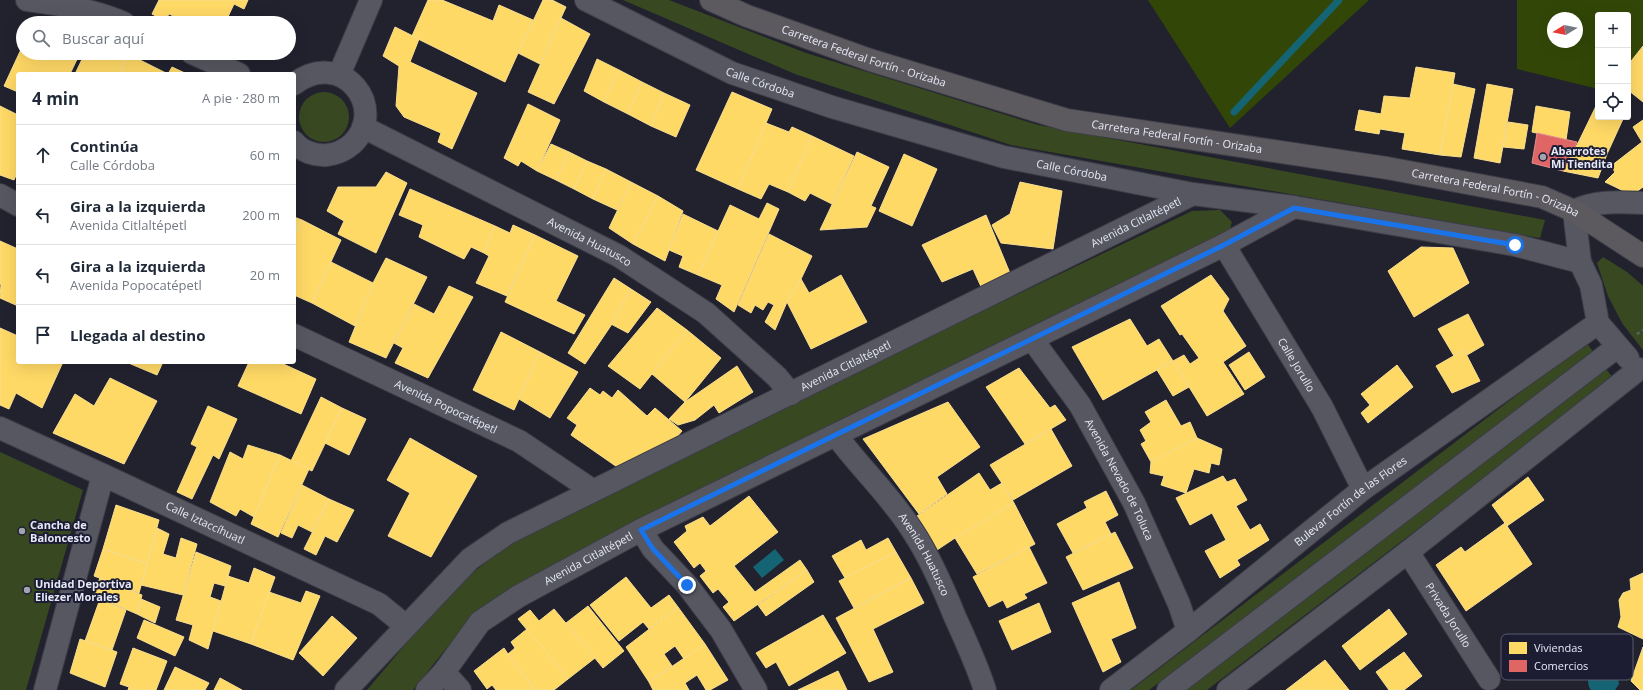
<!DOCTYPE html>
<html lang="es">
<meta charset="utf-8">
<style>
body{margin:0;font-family:"Open Sans",sans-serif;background:#f6f6f7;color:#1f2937}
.controls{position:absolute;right:12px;top:12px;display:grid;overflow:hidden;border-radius:4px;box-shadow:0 4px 16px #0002}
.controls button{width:36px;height:36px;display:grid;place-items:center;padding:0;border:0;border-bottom:1px solid #e0e1e3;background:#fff;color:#1f2937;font:20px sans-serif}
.compass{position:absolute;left:1547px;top:12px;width:36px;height:36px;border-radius:50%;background:#fff;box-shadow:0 4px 16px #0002;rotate:260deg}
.stop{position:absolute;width:12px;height:12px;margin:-9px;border:3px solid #1a73e8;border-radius:50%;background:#fff}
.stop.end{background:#1a73e8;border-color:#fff;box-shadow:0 1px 4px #0008}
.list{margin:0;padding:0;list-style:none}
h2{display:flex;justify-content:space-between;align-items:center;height:52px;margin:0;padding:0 16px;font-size:17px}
h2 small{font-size:13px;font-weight:400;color:#747a83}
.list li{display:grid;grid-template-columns:26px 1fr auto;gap:12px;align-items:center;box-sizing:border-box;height:60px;padding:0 16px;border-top:1px solid #e0e1e3}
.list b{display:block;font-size:15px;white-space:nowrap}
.list p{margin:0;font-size:13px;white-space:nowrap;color:#747a83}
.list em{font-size:13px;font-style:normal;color:#747a83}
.icon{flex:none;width:22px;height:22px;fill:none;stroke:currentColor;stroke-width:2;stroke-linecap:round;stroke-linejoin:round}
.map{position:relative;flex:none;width:1643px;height:690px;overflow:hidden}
.search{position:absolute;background:#fff;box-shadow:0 4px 16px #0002;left:16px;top:16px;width:280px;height:44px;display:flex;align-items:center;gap:10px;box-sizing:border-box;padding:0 14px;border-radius:22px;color:#747a83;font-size:15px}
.panel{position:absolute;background:#fff;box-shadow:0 4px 16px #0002;left:16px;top:72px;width:280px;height:292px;border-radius:4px}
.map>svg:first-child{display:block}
</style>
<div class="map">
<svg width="1643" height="690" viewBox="0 0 1643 690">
<rect width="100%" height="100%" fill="#21222e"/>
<g fill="#384921">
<polygon points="623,0 669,0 806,53 1038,125 1545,220 1540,238 1011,145 795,74"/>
<circle cx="324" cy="117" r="25"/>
<polygon points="1220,210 1232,222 1229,233 837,421 512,587 468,621 413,690 367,690 451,590 514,540 764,419 865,367 1192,211"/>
<polygon points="1603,257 1627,272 1643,286 1643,350 1622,323 1608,296 1597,263"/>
<polygon points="1586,342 1594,353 1149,690 1131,690"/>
<polygon points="1606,369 1614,379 1207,690 1186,690"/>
<polygon points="0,452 83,490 26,690 0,690"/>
</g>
<g fill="#324707" fill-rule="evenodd">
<polygon points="1148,0 1369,0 1230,128"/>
<path d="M 1517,0 L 1643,0 L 1643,46 L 1628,65 L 1628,15 L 1598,15 L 1598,89 L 1517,69 ZM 1553,18 L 1577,18 L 1577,42 L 1553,42 Z"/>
</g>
<g fill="#156474">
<polygon points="775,549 784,560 762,578 753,567"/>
<path d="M 1597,642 C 1609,643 1614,648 1618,659 L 1614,673 L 1618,677 L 1619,684 L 1615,690 L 1591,690 C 1587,685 1589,681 1587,675 C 1586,672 1584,669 1583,666 C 1580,655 1586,645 1597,642 Z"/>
</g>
<g fill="#ffd966" stroke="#f8de92">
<polygon points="159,0 248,0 244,9 234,4 225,23 189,23 169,14 165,21 152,14"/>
<polygon points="428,0 442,0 493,21 499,5 533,20 505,82 412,36"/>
<polygon points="543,0 552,0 566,7 540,64 518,53"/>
<polygon points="561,18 590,34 554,104 528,92"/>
<polygon points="395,27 419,39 410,62 477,93 452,149 438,142 441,133 404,117 396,106 399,66 383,56"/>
<polygon points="23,45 23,53 80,53 70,74 18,74 18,92 4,86"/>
<polygon points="1643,46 1643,102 1628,90 1628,65"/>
<polygon points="85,53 117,53 127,57 119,74 75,74"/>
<polygon points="128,54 168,74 119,74"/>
<polygon points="597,59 619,70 604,102 584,91"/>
<polygon points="172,67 187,74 168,74"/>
<polygon points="1416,67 1455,73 1440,155 1402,149 1405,133 1380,129 1379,134 1355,130 1359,110 1381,114 1384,96 1410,98"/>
<polygon points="619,70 642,82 628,114 604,102"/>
<polygon points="642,82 664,93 651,126 628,114"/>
<polygon points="1453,84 1475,89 1461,157 1440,155"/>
<polygon points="1487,84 1513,89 1500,163 1474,158"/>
<polygon points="732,92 772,109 738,189 696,170"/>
<polygon points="664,93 690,105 676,137 651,126"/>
<polygon points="528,104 560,120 537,171 521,161 518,166 504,158"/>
<polygon points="0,106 18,115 18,171 14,180 0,175"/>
<polygon points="1536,106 1570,112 1566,140 1532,132"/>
<polygon points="1596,106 1598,107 1598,117 1618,117 1623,119 1607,154 1580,139"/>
<polygon points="1643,120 1643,187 1632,195 1605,182 1615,172 1611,166 1642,142 1633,127"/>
<polygon points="1508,122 1528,125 1524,149 1503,147"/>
<polygon points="766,123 789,132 792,127 812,136 788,192 769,184 761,199 738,189"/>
<polygon points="812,136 854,156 832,204 810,193 805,201 788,192"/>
<polygon points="1580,139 1607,154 1598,178 1563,171"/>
<polygon points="551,144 569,152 556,180 537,171"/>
<polygon points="569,152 587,161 574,189 556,180"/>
<polygon points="857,152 889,167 871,206 876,208 867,227 820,230"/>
<polygon points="904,154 937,169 912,226 879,211"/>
<polygon points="587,161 606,169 593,199 574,189"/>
<polygon points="606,169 631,182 617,210 593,199"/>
<polygon points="386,172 407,183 376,253 338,234 344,221 327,211 338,187 376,187"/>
<polygon points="631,182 658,196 633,244 609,228"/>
<polygon points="1020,182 1062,191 1053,249 1001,243 992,225 1010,214"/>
<polygon points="410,189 495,226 484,253 471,247 464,259 419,237 423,225 399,215"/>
<polygon points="658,196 683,211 665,261 633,244"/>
<polygon points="767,203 779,209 734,312 716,299 722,285 698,275 730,205 759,219"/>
<polygon points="683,214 718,231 698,275 679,267 683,256 669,250"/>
<polygon points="986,215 1012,278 983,291 973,269 942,282 922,245"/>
<polygon points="294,217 302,220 294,236"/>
<polygon points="302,220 341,240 312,303 294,295 294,236"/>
<polygon points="513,225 535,235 507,296 476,283 489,256 484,253 495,226 510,233"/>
<polygon points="769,234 812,256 801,279 787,302 775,330 765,322 774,305 768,302 763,310 755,305 751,313 738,305"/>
<polygon points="535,235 578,256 556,301 585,315 574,334 505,302"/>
<polygon points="0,241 18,249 18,306 0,298 1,284 0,284"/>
<polygon points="1421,247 1453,248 1469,283 1414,317 1388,271"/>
<polygon points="386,258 427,277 386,358 349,342 373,283"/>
<polygon points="331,262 373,283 355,326 312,303"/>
<polygon points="841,275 867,322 811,349 787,302 801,279 809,293"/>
<polygon points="1211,275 1229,299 1223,311 1246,346 1223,362 1244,394 1207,416 1173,361 1184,355 1190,364 1199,358 1182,334 1180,335 1161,306"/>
<polygon points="614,278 631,289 611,324 612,324 585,364 568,353"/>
<polygon points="449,286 473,297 428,378 395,363 403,348 394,343 414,304 434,314"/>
<polygon points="631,289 651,302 628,333 611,324"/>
<polygon points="657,308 687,330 640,389 608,366"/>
<polygon points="1468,314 1484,345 1467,355 1464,350 1454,356 1438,329"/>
<polygon points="1130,319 1147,346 1159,339 1173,361 1103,400 1072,347"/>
<polygon points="0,328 18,336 18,362 63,362 42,408 16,393 9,409 0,405"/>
<polygon points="687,330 721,358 685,402 652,374"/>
<polygon points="501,332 540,352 514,410 473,390"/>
<polygon points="1464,350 1480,381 1452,393 1436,366"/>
<polygon points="540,352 578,372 550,418 519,399"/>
<polygon points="1249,352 1265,377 1245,390 1229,365"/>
<polygon points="1173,361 1189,387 1173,396 1157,370"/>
<polygon points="126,362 163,362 157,375"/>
<polygon points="249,362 279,362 316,379 301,414 238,386"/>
<polygon points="1397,365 1413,387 1368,423 1361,413 1370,405 1361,394"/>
<polygon points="737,366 753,392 719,413 714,405 695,420 678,425 669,419 685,402"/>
<polygon points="1019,368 1050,408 1055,405 1066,420 1025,444 986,387"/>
<polygon points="110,378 157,401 124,464 53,433 75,394 94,406"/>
<polygon points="590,388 600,395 603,391 612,398 618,390 647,416 655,408 682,431 670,445 620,469 571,435 577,425 567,418"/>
<polygon points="321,397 342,408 312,471 291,461"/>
<polygon points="1166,400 1181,426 1190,422 1197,438 1151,462 1141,444 1146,441 1140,430 1151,422 1145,412"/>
<polygon points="948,402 980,447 937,477 947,494 919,514 863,439"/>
<polygon points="208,406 237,419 219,459 213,455 192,499 177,492 197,447 191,444"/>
<polygon points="342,408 366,419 349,455 325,443"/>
<polygon points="1051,429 1072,466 1013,500 990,465"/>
<polygon points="410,438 477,476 431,557 388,536 410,493 387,480"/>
<polygon points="1197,438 1222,449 1219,465 1211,463 1209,473 1194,469 1186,493 1161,485 1164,476 1150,473 1151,462"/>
<polygon points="248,445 280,455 254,517 240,509 236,516 210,502 230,452 243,459"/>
<polygon points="280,455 309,469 278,537 251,524"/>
<polygon points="979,473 990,490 1002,483 1014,503 955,538 937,550 917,516"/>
<polygon points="1223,476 1227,482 1235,479 1247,500 1236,506 1250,530 1260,524 1269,540 1237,560 1240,565 1220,578 1205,551 1226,540 1212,513 1190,525 1176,498"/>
<polygon points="1528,477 1544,500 1507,526 1492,505"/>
<polygon points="302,485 329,499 312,532 298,525 292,538 281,533"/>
<polygon points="1106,491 1118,515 1105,522 1111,534 1073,553 1057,524 1087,508 1084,502"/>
<polygon points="749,496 778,532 734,566 755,592 800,560 807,570 734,621 723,607 729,602 718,589 713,593 700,576 706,571 700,563 694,568 674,542 687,531 685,526 703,517 710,526"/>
<polygon points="329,499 354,510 337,542 325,536 316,555 304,549"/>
<polygon points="1014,503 1035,544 977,574 955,538"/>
<polygon points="116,505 159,520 147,564 103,549"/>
<polygon points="1505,523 1532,564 1466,611 1436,565 1461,547 1465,552"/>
<polygon points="157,528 169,534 163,554 176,558 181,538 197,544 183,595 141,585"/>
<polygon points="1115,532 1133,568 1083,590 1066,557"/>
<polygon points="888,538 896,552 845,578 832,556 861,540 866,550"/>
<polygon points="1029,547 1047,583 1024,594 1027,598 1007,608 1003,600 989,607 973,577"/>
<polygon points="103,549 147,564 139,593 94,576"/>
<polygon points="196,552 231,566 225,586 214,583 210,597 221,601 208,649 189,640 193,625 176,620"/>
<polygon points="896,552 911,578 854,608 839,581"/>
<polygon points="254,568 275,577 251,644 213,631 228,576 249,583"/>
<polygon points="807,570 814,582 766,616 758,605"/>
<polygon points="1643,573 1643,639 1618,627 1621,617 1619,600 1623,593 1631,590 1630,579"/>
<polygon points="626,577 651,608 669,595 678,607 649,629 643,622 619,641 590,605"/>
<polygon points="100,578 142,595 137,614 93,595"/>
<polygon points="911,578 924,603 873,629 893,672 869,682 836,618"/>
<polygon points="1119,582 1136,628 1111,639 1121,662 1103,672 1072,603"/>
<polygon points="306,591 320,596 293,660 251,644 269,592 301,603"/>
<polygon points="100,599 126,610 112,650 85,641"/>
<polygon points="141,599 160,607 155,623 137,614"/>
<polygon points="1039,603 1051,632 1012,650 999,621"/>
<polygon points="588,606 624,651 603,668 566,623"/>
<polygon points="678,607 705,644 684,659 675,646 664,654 672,666 649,682 626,647"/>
<polygon points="554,609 595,658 568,679 518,619 530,610 539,621"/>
<polygon points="1389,609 1407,634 1360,670 1342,646"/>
<polygon points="823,615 846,653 789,686 776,662 766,668 756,653"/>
<polygon points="332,616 357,638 323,676 299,653"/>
<polygon points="144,620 184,637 175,656 137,638"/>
<polygon points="527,629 568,679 554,690 535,690 508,654 515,648 511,642"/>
<polygon points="80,639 117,652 105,687 70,673"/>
<polygon points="705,644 728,680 710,690 706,690 697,675 685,683 689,690 653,690 649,682"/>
<polygon points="1643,647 1643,690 1640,690 1631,681"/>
<polygon points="133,648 167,661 156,690 128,690 129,687 120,684"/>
<polygon points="504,648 508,654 535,690 496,690 492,685 487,689 474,671"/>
<polygon points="1404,652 1422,676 1404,690 1389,690 1376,672"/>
<polygon points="1325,660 1349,690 1286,690"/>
<polygon points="175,667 209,683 205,690 164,690"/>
<polygon points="838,671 847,690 798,690"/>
<polygon points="220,678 242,690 214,690"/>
</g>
<polygon fill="#e06666" stroke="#e28d92" points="1537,133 1577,142 1563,171 1532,163"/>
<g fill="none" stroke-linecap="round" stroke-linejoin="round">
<polyline stroke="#156474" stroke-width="7" points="1234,112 1339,0"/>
<defs>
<g id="minor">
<path d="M 27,0 C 60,4 94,10 124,23"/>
<path id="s1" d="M 586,0 L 732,73 L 832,107 L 1004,157 L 1193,194 L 1294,207 L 1515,245 L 1580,262"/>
<polyline points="192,53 239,74"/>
<polyline points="339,75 371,0"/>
<path d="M 294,84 C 343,47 389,109 352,144 C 345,150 337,154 327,155 C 316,156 302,152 294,142"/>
<path id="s2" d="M 363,127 L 619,256 L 706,313 L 777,377 L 791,394"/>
<polyline points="0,195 18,205"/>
<path id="s3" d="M 1224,245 L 1322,407 L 1363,489"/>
<path id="s4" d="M 294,335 L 519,441 L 592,490"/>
<path id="s5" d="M 1032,339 L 1080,405 L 1134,503 L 1179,604 L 1188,631"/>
<path d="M 1628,358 L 1598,323 L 1591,285 L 1580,262 L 1574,211 C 1595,200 1620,202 1643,203"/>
<path id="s6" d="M 0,428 L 103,475 L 379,604 L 406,626"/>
<path id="s7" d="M 836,435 C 860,468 890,495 912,530 C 930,557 943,587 955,617 C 966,641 977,665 985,690"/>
<polyline points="641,530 653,549 687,585 721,630 756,690"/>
<path id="s8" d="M 1408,552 L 1489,679"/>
<polyline points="444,672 460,690"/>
<polyline points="45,690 103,475"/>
<path id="s9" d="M 346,690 L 470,559 L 508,533 L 1193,194"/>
<path id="s10" d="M 427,690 L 444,672 L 480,622 L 519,596 L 641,530 L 1224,245 L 1294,207"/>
<path id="s11" d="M 1111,690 L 1188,631 L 1363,489 L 1598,323"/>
<polyline points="1168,690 1617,347"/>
<polyline points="1228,690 1408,552 1639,369"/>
</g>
<g id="major">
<path id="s12" d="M 711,0 L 747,16 L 870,60 L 1067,120 L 1387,168 L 1542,197 L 1574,211 L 1643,256"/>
</g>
</defs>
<use href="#minor" stroke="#3c3c47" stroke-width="24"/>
<use href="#major" stroke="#3c3c47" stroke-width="24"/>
<polyline stroke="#5d5e66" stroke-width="2.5" stroke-dasharray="3 3" stroke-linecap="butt" points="1637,334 1643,330"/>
<use href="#minor" stroke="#565760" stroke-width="22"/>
<use href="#major" stroke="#5c5a5e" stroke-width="22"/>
</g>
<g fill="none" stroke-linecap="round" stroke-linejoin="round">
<polyline stroke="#1a73e8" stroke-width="5" points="687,585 653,549 641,530 1224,245 1294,208 1515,245"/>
</g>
<g fill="#a2a3b1" stroke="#1c1d33" stroke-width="1.5">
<circle cx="1543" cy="157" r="4"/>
<circle cx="22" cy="531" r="4"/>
<circle cx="27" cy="590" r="4"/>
</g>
<g text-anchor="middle" stroke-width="4" stroke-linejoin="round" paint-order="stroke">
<g font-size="11" fill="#e7e9f8" stroke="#1c1d33">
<text dy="4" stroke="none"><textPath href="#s12" startOffset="163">Carretera Federal Fortín - Orizaba</textPath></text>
<text dy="4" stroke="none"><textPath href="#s1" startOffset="193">Calle Córdoba</textPath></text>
<text dy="4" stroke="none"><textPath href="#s12" startOffset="487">Carretera Federal Fortín - Orizaba</textPath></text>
<text dy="4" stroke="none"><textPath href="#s1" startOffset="517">Calle Córdoba</textPath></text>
<text dy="4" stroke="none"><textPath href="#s12" startOffset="811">Carretera Federal Fortín - Orizaba</textPath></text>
<text dy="4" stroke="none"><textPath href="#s9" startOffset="927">Avenida Citlaltépetl</textPath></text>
<text dy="4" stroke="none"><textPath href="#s2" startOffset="254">Avenida Huatusco</textPath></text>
<text dy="4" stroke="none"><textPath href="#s3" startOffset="140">Calle Jorullo</textPath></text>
<text dy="4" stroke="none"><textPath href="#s9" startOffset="603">Avenida Citlaltépetl</textPath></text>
<text dy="4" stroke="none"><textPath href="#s4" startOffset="168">Avenida Popocatépetl</textPath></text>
<text dy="4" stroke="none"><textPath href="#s5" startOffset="166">Avenida Nevado de Toluca</textPath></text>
<text dy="4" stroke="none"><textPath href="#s11" startOffset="305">Bulevar Fortín de las Flores</textPath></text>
<text dy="4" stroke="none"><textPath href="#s6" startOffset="226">Calle Iztaccíhuatl</textPath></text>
<text dy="4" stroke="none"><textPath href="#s7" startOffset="149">Avenida Huatusco</textPath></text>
<text dy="4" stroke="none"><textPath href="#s10" startOffset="212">Avenida Citlaltépetl</textPath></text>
<text dy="4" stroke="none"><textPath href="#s8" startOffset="75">Privada Jorullo</textPath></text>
</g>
<g font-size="11" font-weight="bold" fill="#e7e9f8" stroke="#1c1d33" text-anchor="start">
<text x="1551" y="155">Abarrotes<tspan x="1551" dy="13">Mi Tiendita</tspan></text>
<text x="30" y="529">Cancha de<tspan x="30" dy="13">Baloncesto</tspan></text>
<text x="35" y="588">Unidad Deportiva<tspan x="35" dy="13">Eliezer Morales</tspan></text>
</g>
</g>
<rect x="1501" y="634" width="132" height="46" rx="6" fill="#1c1d33" stroke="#595a6e" stroke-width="1"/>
<rect x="1509" y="642" width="18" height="12" fill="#ffd966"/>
<rect x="1509" y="660" width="18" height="12" fill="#e06666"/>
<g font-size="11" fill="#e7e9f8">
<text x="1534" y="652">Viviendas</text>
<text x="1534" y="670">Comercios</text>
</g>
</svg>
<div class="controls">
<button>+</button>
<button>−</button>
<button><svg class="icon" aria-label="locate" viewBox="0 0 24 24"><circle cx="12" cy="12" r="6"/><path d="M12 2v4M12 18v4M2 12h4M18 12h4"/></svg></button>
</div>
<svg class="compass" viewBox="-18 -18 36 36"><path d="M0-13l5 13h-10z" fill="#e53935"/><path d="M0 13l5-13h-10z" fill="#747a83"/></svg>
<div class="stop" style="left:1515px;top:245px"></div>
<div class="stop end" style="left:687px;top:585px"></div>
<div class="search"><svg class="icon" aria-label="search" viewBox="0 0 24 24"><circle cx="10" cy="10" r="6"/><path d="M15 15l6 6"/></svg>Buscar aquí</div>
<section class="panel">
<h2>4 min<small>A pie · 280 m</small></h2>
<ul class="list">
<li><svg class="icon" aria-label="ahead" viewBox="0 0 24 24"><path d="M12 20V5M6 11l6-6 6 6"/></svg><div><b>Continúa</b><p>Calle Córdoba</p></div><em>60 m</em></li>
<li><svg class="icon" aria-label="left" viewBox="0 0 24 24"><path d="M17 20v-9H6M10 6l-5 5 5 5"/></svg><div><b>Gira a la izquierda</b><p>Avenida Citlaltépetl</p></div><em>200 m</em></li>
<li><svg class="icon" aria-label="left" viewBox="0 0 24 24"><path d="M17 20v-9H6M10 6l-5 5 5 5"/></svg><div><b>Gira a la izquierda</b><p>Avenida Popocatépetl</p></div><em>20 m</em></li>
<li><svg class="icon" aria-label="arrive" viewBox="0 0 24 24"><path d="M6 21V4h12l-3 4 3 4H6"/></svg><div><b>Llegada al destino</b></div></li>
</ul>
</section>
</div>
